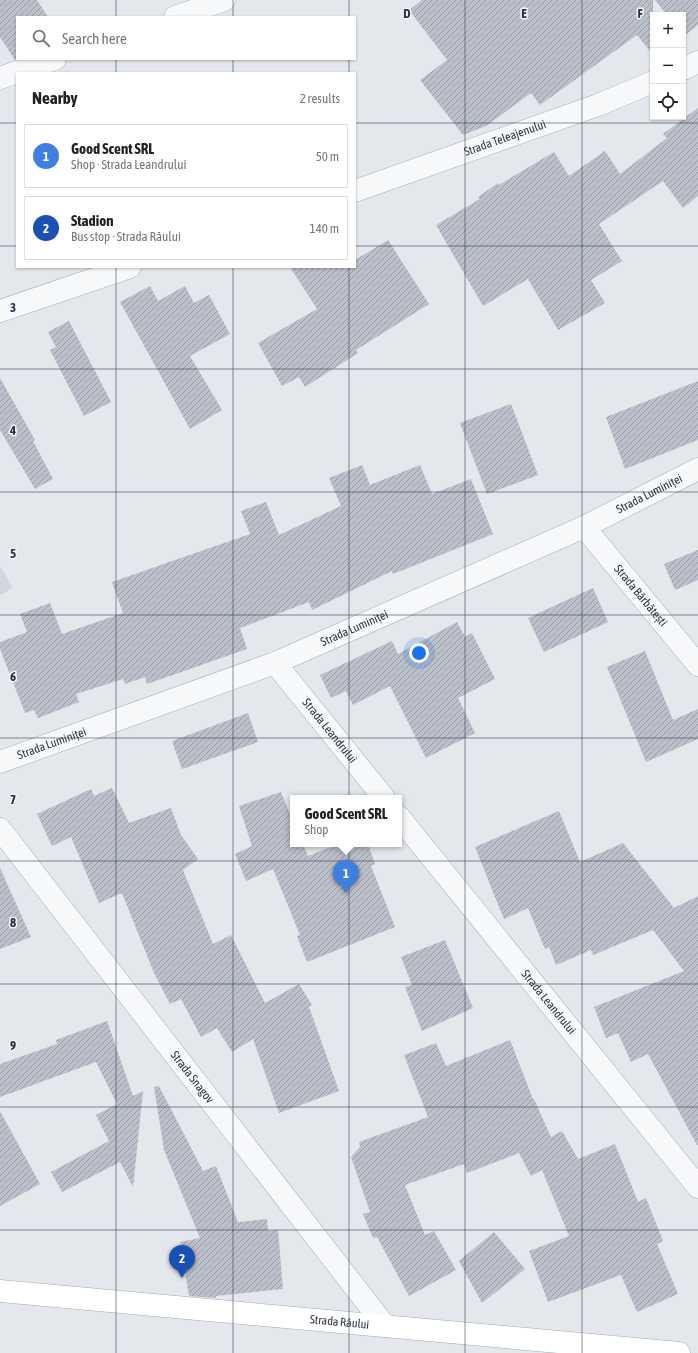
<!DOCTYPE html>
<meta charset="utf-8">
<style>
body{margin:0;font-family:"Asap Condensed",sans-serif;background:#f6f6f6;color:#222}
.controls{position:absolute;right:12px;top:12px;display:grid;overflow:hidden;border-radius:0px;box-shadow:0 1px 3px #0004}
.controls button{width:36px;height:36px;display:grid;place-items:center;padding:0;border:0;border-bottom:1px solid #e0e0e0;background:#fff;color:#222;font:20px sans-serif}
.you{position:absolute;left:419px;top:653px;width:14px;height:14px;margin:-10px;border:3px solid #fff;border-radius:50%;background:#1a73e8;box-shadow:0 0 0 6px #1a73e833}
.badge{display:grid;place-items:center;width:26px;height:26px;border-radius:50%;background:#d1495b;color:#fff;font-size:13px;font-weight:700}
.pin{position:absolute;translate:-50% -33px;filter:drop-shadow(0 1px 2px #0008)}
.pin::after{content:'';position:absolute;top:21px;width:14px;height:12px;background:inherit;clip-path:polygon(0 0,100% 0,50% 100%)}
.popup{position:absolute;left:290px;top:795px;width:112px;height:52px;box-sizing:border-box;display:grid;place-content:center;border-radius:0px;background:#fff;filter:drop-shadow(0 1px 3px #0005);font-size:13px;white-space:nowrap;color:#767676}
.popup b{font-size:15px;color:#222}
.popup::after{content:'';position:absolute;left:50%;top:100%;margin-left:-8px;border:8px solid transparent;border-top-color:#fff}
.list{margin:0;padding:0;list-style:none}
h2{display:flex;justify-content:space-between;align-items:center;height:52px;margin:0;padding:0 16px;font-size:17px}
h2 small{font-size:13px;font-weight:400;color:#767676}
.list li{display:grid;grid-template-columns:26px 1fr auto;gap:12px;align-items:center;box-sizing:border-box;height:64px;margin:0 8px 8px;padding:0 8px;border:1px solid #e0e0e0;border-radius:0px}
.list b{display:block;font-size:15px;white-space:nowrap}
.list p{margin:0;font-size:13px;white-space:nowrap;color:#767676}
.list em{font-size:13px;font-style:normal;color:#767676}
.icon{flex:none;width:22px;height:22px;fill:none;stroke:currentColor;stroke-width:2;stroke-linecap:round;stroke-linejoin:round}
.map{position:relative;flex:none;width:698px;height:1353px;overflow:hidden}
.search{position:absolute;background:#fff;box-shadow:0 1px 3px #0004;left:16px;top:16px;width:340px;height:44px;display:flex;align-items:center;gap:10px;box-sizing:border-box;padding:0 14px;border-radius:0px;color:#767676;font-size:15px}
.panel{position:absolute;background:#fff;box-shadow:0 1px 3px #0004;left:16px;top:72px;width:340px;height:196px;border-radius:0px}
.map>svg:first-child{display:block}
</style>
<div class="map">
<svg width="698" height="1353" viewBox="0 0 698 1353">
<defs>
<pattern id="building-hatch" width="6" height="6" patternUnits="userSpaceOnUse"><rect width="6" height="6" fill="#bbc0ca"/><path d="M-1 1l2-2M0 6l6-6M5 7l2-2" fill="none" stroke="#989da6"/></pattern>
</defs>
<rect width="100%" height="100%" fill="#e4e7ec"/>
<polygon fill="#d2d6de" points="0,566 13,588 0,595"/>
<g fill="url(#building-hatch)">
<polygon points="0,0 37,0 48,17 17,17 17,59 15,60 0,37"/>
<polygon points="422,0 653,0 653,55 637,35 540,105 531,93 486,126 463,135 420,80 447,60 409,10"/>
<polygon points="655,0 698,0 698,25 684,36 683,15 667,15"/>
<polygon points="698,108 698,196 683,208 663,181 599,224 622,261 591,280 605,303 558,330 528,279 483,306 436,225 480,199 478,197 498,183 499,185 554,152 569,176 605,151 620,174 667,138 663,134"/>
<polygon points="388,240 429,304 356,350 358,353 305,387 299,377 282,386 258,343 317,309 290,267 355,267 355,260"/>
<polygon points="150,286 158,301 185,286 194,303 209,295 230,334 190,356 222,410 190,429 120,302"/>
<polygon points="69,321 111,402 84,416 50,350 56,347 48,332"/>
<polygon points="0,378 35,440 33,441 53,479 35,489 0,430"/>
<polygon points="698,381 698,440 625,469 606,417"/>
<polygon points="511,404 538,475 487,494 460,423"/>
<polygon points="362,465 370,485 420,465 432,494 471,479 493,534 393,574 392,571 312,610 309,602 240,628 247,649 147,684 145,677 125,684 123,679 76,694 79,702 38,718 34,710 25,713 0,649 0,642 27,632 20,614 50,603 62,634 123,613 112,582 250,534 241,511 266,502 279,535 341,506 329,478"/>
<polygon points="698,550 698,580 675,590 664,564"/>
<polygon points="593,588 608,622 544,652 528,618"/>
<polygon points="457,622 465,637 472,633 495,679 458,698 475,733 426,758 390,686 353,705 346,691 331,698 320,675 392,641 398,654"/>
<polygon points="645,651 673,720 698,709 698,739 646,762 607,667"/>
<polygon points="248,713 258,742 182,769 172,741"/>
<polygon points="112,788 129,823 171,808 181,835 198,859 183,870 213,944 231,935 265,1003 299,984 312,1005 309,1007 339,1091 279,1113 253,1039 232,1052 217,1028 201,1037 181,999 170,1004 154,973 122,893 99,903 71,837 52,846 37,814 91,789 94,796"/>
<polygon points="281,792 293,821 293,844 303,844 308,856 339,844 368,844 375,864 371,866 395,927 307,962 297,936 300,935 273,869 246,881 235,854 252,846 239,806"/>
<polygon points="559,811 580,862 623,843 674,908 698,896 698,1147 648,1054 631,1062 618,1033 606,1038 594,1007 684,971 653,930 593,955 591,950 556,965 549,947 545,949 528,908 504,919 495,897 475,847"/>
<polygon points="0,868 31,937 0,949"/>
<polygon points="445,940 473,1008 422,1031 405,987 412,985 401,957"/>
<polygon points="107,1021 133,1096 143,1091 133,1187 120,1162 62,1192 51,1172 109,1141 96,1115 117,1104 96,1062 0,1097 0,1064 57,1044 56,1040"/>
<polygon points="510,1040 533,1099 534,1099 551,1137 562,1131 578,1159 615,1144 638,1202 646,1198 663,1241 657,1244 678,1294 637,1312 621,1275 548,1302 529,1251 569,1236 542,1170 531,1176 519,1153 467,1173 464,1164 405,1185 425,1235 434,1231 456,1270 409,1296 377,1237 373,1238 363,1214 370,1212 351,1157 360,1147 359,1142 428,1117 404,1055 436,1043 446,1066"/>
<polygon points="159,1086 203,1171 216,1166 238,1222 267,1219 268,1231 278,1230 283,1289 216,1296 216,1298 189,1296 180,1242 200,1238 164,1150 154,1087"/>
<polygon points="0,1111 40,1184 0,1206"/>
<polygon points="494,1232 525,1269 482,1303 459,1261"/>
</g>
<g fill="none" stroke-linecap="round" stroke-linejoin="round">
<defs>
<g id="minor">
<polyline points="175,17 224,0"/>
<polyline points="683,69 698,62"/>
<polyline points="0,78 55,59"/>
<path id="s1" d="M 355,191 L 598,105 L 653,82"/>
<polyline points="0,311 130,267"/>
<path id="s2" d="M 584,527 L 698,665"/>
<path id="s3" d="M 275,663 L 384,798"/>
<path id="s4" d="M 0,762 L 275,663 L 584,527 L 698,469"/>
<path id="s5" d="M 399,817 L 698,1187"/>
<path id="s6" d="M 0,829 L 385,1326"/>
</g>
<g id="major">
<path id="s7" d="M 0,1291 L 679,1353"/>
</g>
</defs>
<use href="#minor" stroke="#a9aeb7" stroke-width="23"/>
<use href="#major" stroke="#a3abb8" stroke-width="23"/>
<use href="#minor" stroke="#f7f8fa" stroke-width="22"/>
<use href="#major" stroke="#fff" stroke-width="22"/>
</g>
<path fill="none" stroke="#2b3445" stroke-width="1" stroke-opacity="0.55" d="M 116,0 L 116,17M 233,0 L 233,17M 349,0 L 349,17M 465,0 L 465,1353M 582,0 L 582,1353M 116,59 L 116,73M 233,59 L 233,73M 349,59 L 349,73M 0,123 L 17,123M 355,123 L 698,123M 0,246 L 17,246M 355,246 L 698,246M 116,267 L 116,1353M 233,267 L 233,1353M 349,267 L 349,1353M 0,369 L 698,369M 0,492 L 698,492M 0,615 L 698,615M 0,738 L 698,738M 0,861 L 698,861M 0,984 L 698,984M 0,1107 L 698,1107M 0,1230 L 698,1230"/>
<g text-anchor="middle" stroke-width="3" stroke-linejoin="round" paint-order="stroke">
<g font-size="12" fill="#2b3445" stroke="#f4f6f9">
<text dy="4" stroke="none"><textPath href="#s1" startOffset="159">Strada Teleajenului</textPath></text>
<text dy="4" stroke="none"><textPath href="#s4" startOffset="703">Strada Luminiței</textPath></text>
<text dy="4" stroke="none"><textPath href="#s2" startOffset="89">Strada Bărbătești</textPath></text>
<text dy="4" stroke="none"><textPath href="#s4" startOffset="379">Strada Luminiței</textPath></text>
<text dy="4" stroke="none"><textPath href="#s3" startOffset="87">Strada Leandrului</textPath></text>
<text dy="4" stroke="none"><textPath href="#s4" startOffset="55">Strada Luminiței</textPath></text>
<text dy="4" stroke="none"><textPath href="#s5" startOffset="238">Strada Leandrului</textPath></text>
<text dy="4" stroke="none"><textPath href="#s6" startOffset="314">Strada Snagov</textPath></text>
<text dy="4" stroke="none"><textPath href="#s7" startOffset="341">Strada Râului</textPath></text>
</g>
</g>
<g font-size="13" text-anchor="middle" font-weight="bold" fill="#2b3445" stroke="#f4f6f9" stroke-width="3" stroke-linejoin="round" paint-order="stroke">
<text x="407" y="18">D</text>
<text x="524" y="18">E</text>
<text x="640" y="18">F</text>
<text x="13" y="312">3</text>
<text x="13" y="435">4</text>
<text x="13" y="558">5</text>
<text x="13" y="681">6</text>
<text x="13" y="804">7</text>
<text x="13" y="927">8</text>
<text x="13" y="1050">9</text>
</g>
</svg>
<div class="controls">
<button>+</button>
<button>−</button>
<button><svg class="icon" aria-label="locate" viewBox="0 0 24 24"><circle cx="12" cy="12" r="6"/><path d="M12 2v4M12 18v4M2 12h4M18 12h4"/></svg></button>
</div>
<div class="you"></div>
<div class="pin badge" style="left:346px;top:893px;background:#3f7fe0">1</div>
<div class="popup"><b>Good Scent SRL</b>Shop</div>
<div class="pin badge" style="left:182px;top:1278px;background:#1a4fb4">2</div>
<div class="search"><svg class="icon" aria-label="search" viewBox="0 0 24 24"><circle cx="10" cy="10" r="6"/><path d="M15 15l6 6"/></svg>Search here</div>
<section class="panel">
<h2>Nearby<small>2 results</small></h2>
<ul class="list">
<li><span class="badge" style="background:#3f7fe0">1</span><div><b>Good Scent SRL</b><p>Shop · Strada Leandrului</p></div><em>50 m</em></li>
<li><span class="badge" style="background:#1a4fb4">2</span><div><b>Stadion</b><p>Bus stop · Strada Râului</p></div><em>140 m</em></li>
</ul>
</section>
</div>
